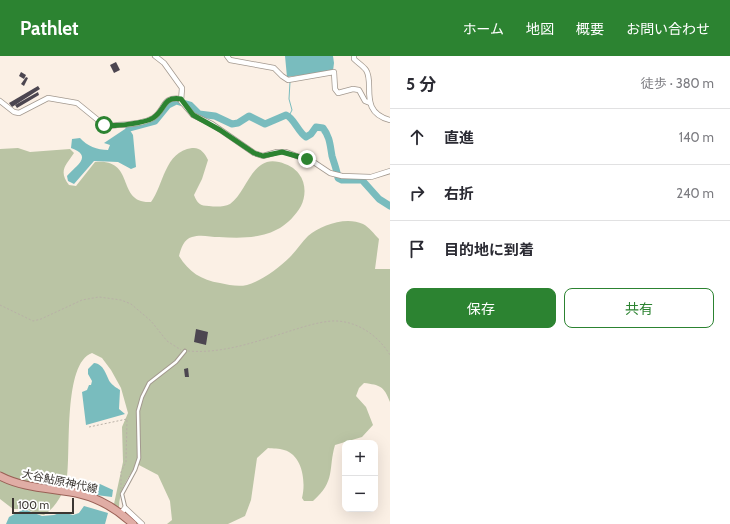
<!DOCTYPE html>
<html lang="ja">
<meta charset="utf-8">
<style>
body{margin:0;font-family:Cabin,"Noto Sans JP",sans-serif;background:#f7f7f7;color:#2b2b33}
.controls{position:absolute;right:12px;bottom:12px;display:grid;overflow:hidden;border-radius:8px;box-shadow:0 4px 16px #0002}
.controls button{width:36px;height:36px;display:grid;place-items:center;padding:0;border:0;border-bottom:1px solid #e1e1e2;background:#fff;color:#2b2b33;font:20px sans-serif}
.scale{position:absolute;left:12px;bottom:10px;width:62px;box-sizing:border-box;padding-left:4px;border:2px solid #3b3632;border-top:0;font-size:11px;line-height:14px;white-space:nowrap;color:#3b3632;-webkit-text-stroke:3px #fff;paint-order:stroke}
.stop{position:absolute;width:12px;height:12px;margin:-9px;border:3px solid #2c8331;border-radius:50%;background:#fff}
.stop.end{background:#2c8331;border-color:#fff;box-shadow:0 1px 4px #0008}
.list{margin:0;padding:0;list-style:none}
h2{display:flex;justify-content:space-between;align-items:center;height:52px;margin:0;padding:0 16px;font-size:17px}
h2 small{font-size:13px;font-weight:400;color:#7c7c81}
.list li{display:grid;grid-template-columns:26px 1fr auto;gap:12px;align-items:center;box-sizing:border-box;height:56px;padding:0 16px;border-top:1px solid #e1e1e2}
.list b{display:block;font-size:15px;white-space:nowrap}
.list em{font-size:13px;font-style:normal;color:#7c7c81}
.actions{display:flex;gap:8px;padding:12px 16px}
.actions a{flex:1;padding:9px 0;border:1px solid #2c8331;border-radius:8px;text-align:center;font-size:14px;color:#2c8331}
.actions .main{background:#2c8331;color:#fff}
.icon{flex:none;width:22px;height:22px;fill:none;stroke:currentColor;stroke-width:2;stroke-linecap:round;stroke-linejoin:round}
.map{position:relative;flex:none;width:390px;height:468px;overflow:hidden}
header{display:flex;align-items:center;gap:24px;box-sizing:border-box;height:56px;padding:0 20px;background:#2c8331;color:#fff}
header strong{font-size:19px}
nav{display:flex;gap:22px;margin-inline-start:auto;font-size:14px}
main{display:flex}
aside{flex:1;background:#fff}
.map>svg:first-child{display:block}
</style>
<header>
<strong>Pathlet</strong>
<nav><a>ホーム</a><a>地図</a><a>概要</a><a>お問い合わせ</a></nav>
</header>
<main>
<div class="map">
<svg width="390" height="468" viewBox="0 0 390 468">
<rect width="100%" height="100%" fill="#fbf0e5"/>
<path fill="#bac4a4" d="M 18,92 L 30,96 L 70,93 L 74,97 C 66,109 58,115 69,129 L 76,130 L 95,106 C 137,102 115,148 151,146 C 164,129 164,96 192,92 C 200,91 205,97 208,104 L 202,123 L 194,139 C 197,147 200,150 209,150 C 216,151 224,151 230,148 C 247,136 252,99 279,106 C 287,108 295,112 299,118 C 306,127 306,140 301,150 C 282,182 252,183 219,181 C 210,181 201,178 192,181 C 184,183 181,192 179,200 C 189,216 201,224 220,227 C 229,229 238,231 247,229 C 263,224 279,212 290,201 C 297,194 302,186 308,180 C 321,169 346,160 363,168 C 369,171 374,178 379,183 L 375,213 L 390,213 L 390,346 C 384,330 380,329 364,327 L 359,332 L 356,340 L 366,351 L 373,369 L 362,381 L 335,389 C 328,413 336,425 313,445 L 304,445 L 302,442 C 306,427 303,399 284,394 C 279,392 273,393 268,392 L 257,402 L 251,444 L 245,460 L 228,468 L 167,468 L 172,464 L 170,445 L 158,419 L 137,408 C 128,422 119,434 119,452 L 114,448 L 123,406 L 122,371 L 128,357 L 121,332 L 111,314 L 102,302 L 92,297 C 63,307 71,395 67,421 C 65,436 56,451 44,459 L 37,458 L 26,453 L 13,453 L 0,443 L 0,93 Z"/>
<g fill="#79bcbe">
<polygon points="285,0 333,0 334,7 333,15 287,21"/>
<path d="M 128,71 L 133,79 L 136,111 L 131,113 L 118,106 L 94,105 L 74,128 L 68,125 L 67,120 C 77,109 93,100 71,92 L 72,83 L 80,82 C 87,90 97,94 108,94 L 110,89 L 104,87 Z"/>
<path d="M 94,307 C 104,308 106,319 110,326 C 112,329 117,332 120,334 L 119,353 L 125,358 L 86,369 L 82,336 L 87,334 L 89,329 L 91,329 L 92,325 L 88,318 L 88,313 Z"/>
<polygon points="100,428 113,434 112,441 96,439 91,436 90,433 92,430"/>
<polygon points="84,450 108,457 105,468 6,468 9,461 24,453 42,460 54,459 62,456 73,459 79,457"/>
</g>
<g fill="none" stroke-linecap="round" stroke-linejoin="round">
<polyline stroke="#79bcbe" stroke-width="1" points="289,60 292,54 289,43 290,26"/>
<path stroke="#79bcbe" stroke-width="7" d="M 129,72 L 155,65 L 168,49 L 176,45 L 190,49 L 199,58 L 215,60 L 232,68 L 238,67 L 249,60 L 265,68 L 286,59 C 294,62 298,76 306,81 L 311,78 L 316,71 L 323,72 C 330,81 330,89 332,100 C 334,107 337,114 338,122 L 342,124 L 362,124 L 379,143 L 390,150"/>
</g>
<g fill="#4c4650">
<polygon points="116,6 120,14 114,17 110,9"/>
<polygon points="21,16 26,19 24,23 19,20"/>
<polygon points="26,21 28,22 24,30 21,28"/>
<polygon points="38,30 40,33 12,51 9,47"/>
<polygon points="38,36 39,39 17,52 15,49"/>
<polygon points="196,273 208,276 206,289 194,286"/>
<polygon points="188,312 189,321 185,321 184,313"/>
</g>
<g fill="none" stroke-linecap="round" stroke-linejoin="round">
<defs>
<polyline id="service" points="125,451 122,438 135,414 139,402 138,355 142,341 149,327 176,306 185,295"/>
<g id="minor">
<polyline points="155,0 164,7 182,32 181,45 193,59 212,68 254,97 263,100 277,96 286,96 315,107 330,117 342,120 371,121 390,115"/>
<polyline points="227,0 230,4 274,12 282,20 288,24 334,16 335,33 338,37 353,33 359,34 365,45 370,47"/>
<path d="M 354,0 L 354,3 C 358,7 363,10 366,14 C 375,27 358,56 390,64"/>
<path d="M 0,45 L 14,56 L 19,57 L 48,42 L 77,47 L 104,69 L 109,70 C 122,68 141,69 153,62 C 166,54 161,40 181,43"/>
<polyline points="121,457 125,452 142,468"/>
</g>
<path id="primary" d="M 0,420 C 25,433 53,432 80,438 C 101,443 118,454 133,468"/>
</defs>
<use href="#service" stroke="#a3998f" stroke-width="4.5"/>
<use href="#minor" stroke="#a3998f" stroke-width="6"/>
<use href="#primary" stroke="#996056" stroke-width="9"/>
<g stroke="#b9b0a7" stroke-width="1" stroke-dasharray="2 2" stroke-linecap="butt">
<polyline points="0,249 33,265 41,263 82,244 99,241 121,244 131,248 151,265 167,285 181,294"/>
<path d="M 188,295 C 223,298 258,285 290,275 C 303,271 318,266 332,265 C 356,264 378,279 390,299"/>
<polyline points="89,371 127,363 126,406 121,416 121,434"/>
</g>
<use href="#service" stroke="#fff" stroke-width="2.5"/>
<use href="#minor" stroke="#fff" stroke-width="4.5"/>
<use href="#primary" stroke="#e0ada5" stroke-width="7"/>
</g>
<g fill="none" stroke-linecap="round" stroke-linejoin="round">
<path stroke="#2c8331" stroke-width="5" d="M 104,69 C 114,71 145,67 153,62 C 166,54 162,40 181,43 L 193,59 L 220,74 L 254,97 L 263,100 L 282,96 L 307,103"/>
</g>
<g text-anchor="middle" stroke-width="4" stroke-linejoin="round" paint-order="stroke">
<g font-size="11" fill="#3b3632" stroke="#fff">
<text transform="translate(60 425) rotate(12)" y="4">大谷鮎原神代線</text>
</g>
</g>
</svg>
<div class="controls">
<button>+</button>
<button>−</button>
</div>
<div class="scale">100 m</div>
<div class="stop" style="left:104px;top:69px"></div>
<div class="stop end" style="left:307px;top:103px"></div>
</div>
<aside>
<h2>5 分<small>徒歩 · 380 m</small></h2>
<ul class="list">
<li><svg class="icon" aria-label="ahead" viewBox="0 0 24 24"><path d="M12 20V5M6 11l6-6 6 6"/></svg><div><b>直進</b></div><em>140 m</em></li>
<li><svg class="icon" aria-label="right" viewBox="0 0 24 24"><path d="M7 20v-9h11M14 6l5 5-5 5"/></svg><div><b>右折</b></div><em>240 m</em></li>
<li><svg class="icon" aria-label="arrive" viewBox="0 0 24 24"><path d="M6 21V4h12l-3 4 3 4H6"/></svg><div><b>目的地に到着</b></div></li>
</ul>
<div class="actions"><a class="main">保存</a><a>共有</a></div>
</aside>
</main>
